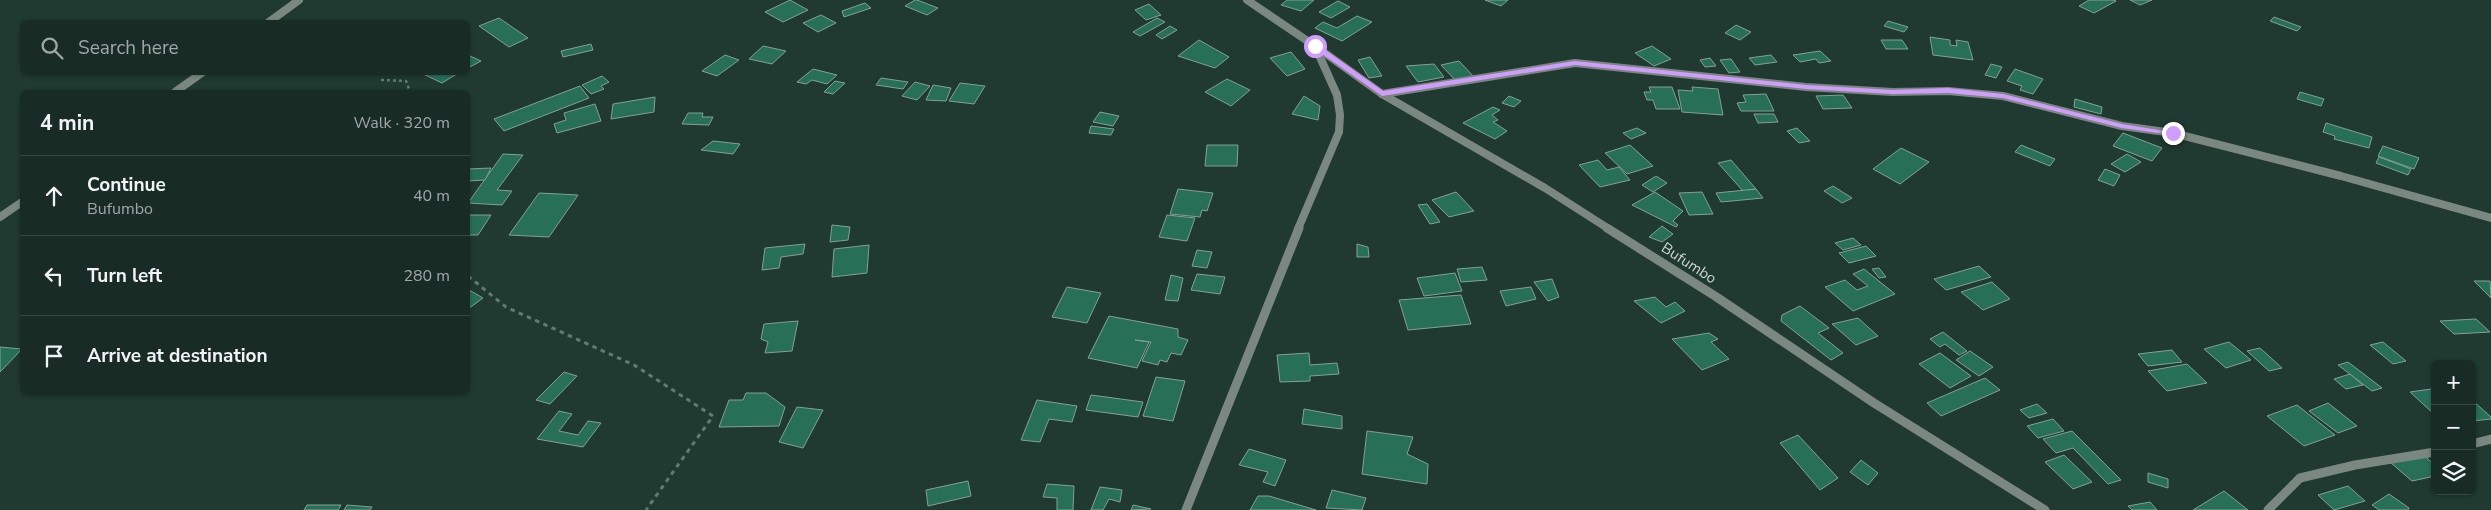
<!DOCTYPE html>
<meta charset="utf-8">
<style>
body{margin:0;font-family:"Nunito Sans",sans-serif;background:#253832;color:#f1f3f6}
.controls{position:absolute;right:15px;bottom:15px;display:grid;overflow:hidden;border-radius:8px;box-shadow:0 1px 4px #0004}
.controls button{width:45px;height:45px;display:grid;place-items:center;padding:0;border:0;border-bottom:1px solid #364842;background:#182c25;color:#f1f3f6;font:25px sans-serif}
.stop{position:absolute;width:15px;height:15px;margin:-11px;border:4px solid #d19dfd;border-radius:50%;background:#fff}
.stop.end{background:#d19dfd;border-color:#fff;box-shadow:0 1px 5px #0008}
.list{margin:0;padding:0;list-style:none}
h2{display:flex;justify-content:space-between;align-items:center;height:65px;margin:0;padding:0 20px;font-size:21px}
h2 small{font-size:16px;font-weight:400;color:#9fa7a7}
.list li{display:grid;grid-template-columns:32px 1fr auto;gap:15px;align-items:center;box-sizing:border-box;height:80px;padding:0 20px;border-top:1px solid #364842}
.list b{display:block;font-size:19px;white-space:nowrap}
.list p{margin:0;font-size:16px;white-space:nowrap;color:#9fa7a7}
.list em{font-size:16px;font-style:normal;color:#9fa7a7}
.icon{flex:none;width:28px;height:28px;fill:none;stroke:currentColor;stroke-width:2;stroke-linecap:round;stroke-linejoin:round}
.map{position:relative;flex:none;width:2491px;height:510px;overflow:hidden}
.search{position:absolute;background:#182c25;box-shadow:0 1px 4px #0004;left:20px;top:20px;width:450px;height:55px;display:flex;align-items:center;gap:12px;box-sizing:border-box;padding:0 18px;border-radius:8px;color:#9fa7a7;font-size:19px}
.panel{position:absolute;background:#182c25;box-shadow:0 1px 4px #0004;left:20px;top:90px;width:450px;height:305px;border-radius:8px}
.map>svg:first-child{display:block}
</style>
<div class="map">
<svg width="2491" height="510" viewBox="0 0 2491 510">
<rect width="100%" height="100%" fill="#203a31"/>
<g fill="#286f58" stroke="#84a095">
<polygon points="790,0 808,10 783,22 765,12"/>
<polygon points="915,0 917,0 938,8 927,15 905,6"/>
<polygon points="1287,0 1314,0 1301,11 1281,5"/>
<polygon points="1485,0 1508,0 1501,6"/>
<polygon points="2089,0 2113,0 2116,1 2094,13 2079,6"/>
<polygon points="2130,0 2152,0 2140,5"/>
<polygon points="1338,1 1350,7 1331,18 1319,12"/>
<polygon points="865,3 871,8 844,17 842,11"/>
<polygon points="1149,4 1161,15 1146,20 1135,10"/>
<polygon points="821,15 836,23 818,32 803,23"/>
<polygon points="1357,16 1372,22 1342,41 1315,28 1323,22 1337,28"/>
<polygon points="2274,17 2301,27 2297,31 2270,21"/>
<polygon points="499,18 528,38 509,47 479,26"/>
<polygon points="1157,18 1165,22 1140,36 1133,32"/>
<polygon points="1888,21 1908,27 1904,32 1884,26"/>
<polygon points="1736,25 1751,32 1740,40 1725,33"/>
<polygon points="1170,26 1177,30 1162,39 1156,35"/>
<polygon points="1930,37 1950,40 1950,45 1957,46 1956,40 1968,42 1973,60 1933,55"/>
<polygon points="1199,40 1229,57 1215,68 1178,56"/>
<polygon points="1881,40 1902,40 1908,49 1886,49"/>
<polygon points="591,44 593,50 563,57 561,51"/>
<polygon points="763,46 786,51 772,64 749,59"/>
<polygon points="1652,46 1671,59 1654,66 1635,53"/>
<polygon points="1820,51 1831,61 1819,63 1816,59 1800,62 1793,55"/>
<polygon points="1291,52 1305,69 1287,76 1270,58"/>
<polygon points="468,55 481,61 468,68"/>
<polygon points="725,55 739,60 717,76 702,71"/>
<polygon points="1771,55 1777,62 1755,65 1749,58"/>
<polygon points="1370,57 1382,76 1369,78 1358,60"/>
<polygon points="1710,58 1716,66 1705,67 1700,60"/>
<polygon points="1731,59 1733,62 1740,72 1729,73 1720,60"/>
<polygon points="1459,61 1474,77 1456,81 1441,65"/>
<polygon points="1434,64 1444,77 1418,82 1406,66"/>
<polygon points="1991,64 2002,67 1996,78 1985,75"/>
<polygon points="813,69 837,75 827,84 812,80 806,84 797,82"/>
<polygon points="2015,69 2043,79 2033,94 2020,90 2022,86 2007,81"/>
<polygon points="419,72 460,72 442,83"/>
<polygon points="602,76 609,82 601,86 604,89 591,94 582,85"/>
<polygon points="881,78 908,82 903,89 876,85"/>
<polygon points="1227,79 1250,90 1231,106 1205,92"/>
<polygon points="835,81 845,83 833,94 824,92"/>
<polygon points="915,82 930,86 917,100 902,96"/>
<polygon points="960,83 985,86 974,104 949,101"/>
<polygon points="933,85 951,88 946,101 926,100"/>
<polygon points="580,86 589,98 504,131 494,119"/>
<polygon points="1649,87 1672,87 1680,109 1656,109 1653,100 1647,100 1644,92 1651,92"/>
<polygon points="1692,87 1718,89 1723,115 1682,112 1678,90 1693,91"/>
<polygon points="2300,92 2324,99 2321,106 2297,99"/>
<polygon points="1766,94 1774,111 1741,111 1737,103 1746,102 1743,95"/>
<polygon points="1843,95 1852,108 1823,109 1816,96"/>
<polygon points="1304,96 1320,106 1318,120 1292,114"/>
<polygon points="1509,96 1521,101 1514,107 1502,103"/>
<polygon points="655,97 654,112 611,119 613,104"/>
<polygon points="2075,99 2102,107 2101,114 2074,107"/>
<polygon points="595,104 601,121 557,133 554,124 566,120 564,113"/>
<polygon points="1493,107 1500,110 1492,115 1498,120 1493,122 1507,131 1495,139 1463,123"/>
<polygon points="1100,112 1119,116 1113,126 1093,122"/>
<polygon points="688,113 703,113 702,117 713,117 709,125 682,124"/>
<polygon points="1754,114 1774,114 1778,122 1758,123"/>
<polygon points="2326,123 2372,137 2369,148 2334,139 2335,136 2323,132"/>
<polygon points="1091,126 1114,129 1111,135 1089,133"/>
<polygon points="1637,128 1646,133 1631,139 1623,133"/>
<polygon points="1797,128 1810,141 1799,143 1787,131"/>
<polygon points="2123,133 2162,148 2152,161 2113,146"/>
<polygon points="713,141 740,144 733,154 701,150"/>
<polygon points="1207,145 1238,145 1237,166 1205,166"/>
<polygon points="1630,145 1653,166 1627,174 1605,153"/>
<polygon points="2021,145 2055,159 2050,166 2015,152"/>
<polygon points="2383,146 2419,158 2414,169 2378,156"/>
<polygon points="1901,148 1929,162 1900,184 1873,169"/>
<polygon points="503,154 523,155 497,190 512,191 502,205 468,203"/>
<polygon points="2127,154 2141,162 2125,172 2111,164"/>
<polygon points="2379,157 2411,169 2408,175 2376,163"/>
<polygon points="1598,160 1607,170 1619,167 1630,180 1600,187 1579,165"/>
<polygon points="1731,160 1756,189 1743,191 1718,163"/>
<polygon points="491,168 485,180 468,181 468,169"/>
<polygon points="2105,169 2120,175 2114,186 2098,180"/>
<polygon points="1656,176 1667,183 1653,192 1642,185"/>
<polygon points="1833,186 1852,198 1842,203 1824,191"/>
<polygon points="1178,189 1213,193 1207,211 1202,210 1200,217 1170,214"/>
<polygon points="1756,189 1763,198 1721,202 1716,193"/>
<polygon points="1456,192 1474,211 1449,217 1432,200"/>
<polygon points="1655,192 1683,211 1673,221 1678,225 1676,227 1632,205"/>
<polygon points="1702,192 1713,214 1689,215 1679,193"/>
<polygon points="539,193 578,195 549,237 509,235"/>
<polygon points="1427,204 1440,222 1430,224 1418,205"/>
<polygon points="468,215 491,215 478,235 468,235"/>
<polygon points="1167,215 1195,218 1187,241 1159,237"/>
<polygon points="832,225 850,227 848,240 830,242"/>
<polygon points="1662,226 1673,234 1662,242 1649,237"/>
<polygon points="1853,238 1861,245 1843,250 1835,243"/>
<polygon points="805,244 803,254 781,257 779,268 762,270 765,248"/>
<polygon points="1357,244 1368,247 1369,257 1357,257"/>
<polygon points="869,245 867,273 832,277 834,249"/>
<polygon points="1866,246 1876,256 1849,263 1839,253"/>
<polygon points="1197,250 1212,252 1207,268 1192,266"/>
<polygon points="1979,266 1991,277 1946,290 1934,279"/>
<polygon points="1482,267 1487,280 1461,282 1457,269"/>
<polygon points="1879,268 1886,277 1879,278 1872,269"/>
<polygon points="1864,269 1895,294 1853,311 1825,287 1845,280 1857,290 1868,286 1853,274"/>
<polygon points="1455,273 1462,291 1424,296 1417,278"/>
<polygon points="1197,274 1225,277 1220,294 1191,290"/>
<polygon points="1171,275 1183,278 1178,301 1165,300"/>
<polygon points="1552,279 1559,297 1548,301 1534,282"/>
<polygon points="2474,281 2490,281 2491,298"/>
<polygon points="1992,282 2010,299 1983,310 1961,292"/>
<polygon points="1067,287 1101,293 1087,323 1052,317"/>
<polygon points="1531,287 1536,299 1506,306 1500,291"/>
<polygon points="469,290 483,298 468,309 468,291"/>
<polygon points="1461,295 1471,324 1408,330 1399,300"/>
<polygon points="1655,297 1666,307 1675,302 1685,311 1661,323 1634,301"/>
<polygon points="1800,306 1829,328 1818,333 1843,353 1831,360 1781,321 1782,315"/>
<polygon points="1109,316 1178,329 1178,337 1188,340 1181,355 1171,353 1167,362 1160,360 1158,365 1142,361 1151,342 1135,340 1149,342 1137,368 1088,358"/>
<polygon points="1858,318 1878,336 1856,345 1832,324"/>
<polygon points="2476,319 2490,332 2454,334 2440,321"/>
<polygon points="798,321 792,351 765,353 768,342 761,339 764,324"/>
<polygon points="1943,332 1967,351 1959,355 1945,344 1940,347 1930,339"/>
<polygon points="1709,333 1718,339 1711,342 1729,359 1702,370 1672,339"/>
<polygon points="2229,342 2251,360 2226,368 2204,349"/>
<polygon points="2383,342 2406,361 2393,364 2370,345"/>
<polygon points="0,347 22,349 0,372"/>
<polygon points="2260,348 2282,368 2269,371 2247,351"/>
<polygon points="2172,350 2182,362 2148,366 2138,354"/>
<polygon points="1970,351 1993,367 1979,376 1956,360"/>
<polygon points="1309,353 1310,365 1337,363 1339,374 1310,376 1310,381 1280,382 1277,355"/>
<polygon points="1940,353 1971,376 1950,388 1919,364"/>
<polygon points="2348,362 2382,388 2372,391 2338,365"/>
<polygon points="2187,364 2207,383 2167,391 2148,371"/>
<polygon points="564,372 577,376 550,404 536,400"/>
<polygon points="2350,374 2363,385 2346,389 2334,379"/>
<polygon points="1156,377 1185,381 1173,421 1143,416"/>
<polygon points="1985,378 2000,390 1941,416 1927,403"/>
<polygon points="2431,389 2435,392 2435,415 2410,392"/>
<polygon points="746,393 766,393 785,407 779,426 719,427 729,400 743,400"/>
<polygon points="1091,395 1143,402 1138,417 1086,410"/>
<polygon points="1037,400 1077,406 1072,422 1049,419 1040,442 1021,440"/>
<polygon points="2472,400 2491,417 2491,419 2472,421"/>
<polygon points="2328,403 2357,426 2338,433 2309,411"/>
<polygon points="2037,404 2047,413 2029,418 2020,410"/>
<polygon points="2297,405 2335,435 2304,446 2267,416"/>
<polygon points="797,407 823,410 803,448 779,442"/>
<polygon points="1304,409 1342,416 1342,429 1302,424"/>
<polygon points="559,411 572,414 559,431 578,435 588,421 601,423 583,447 537,439"/>
<polygon points="2053,419 2064,431 2038,438 2027,426"/>
<polygon points="1367,431 1413,437 1407,454 1428,464 1427,484 1362,474"/>
<polygon points="2072,431 2121,480 2108,484 2073,448 2056,453 2043,439"/>
<polygon points="1798,435 1838,478 1820,490 1780,443"/>
<polygon points="1249,449 1286,460 1275,486 1263,482 1268,472 1239,465"/>
<polygon points="2064,455 2092,482 2073,489 2045,462"/>
<polygon points="2423,455 2435,465 2435,476 2412,481 2391,463"/>
<polygon points="1861,460 1878,473 1868,485 1850,472"/>
<polygon points="2148,473 2168,479 2168,488 2148,482"/>
<polygon points="968,481 971,496 928,506 926,490"/>
<polygon points="1047,484 1074,486 1073,510 1057,510 1057,498 1043,497"/>
<polygon points="2348,486 2365,501 2334,510 2318,495"/>
<polygon points="1100,487 1122,490 1120,502 1109,499 1103,510 1091,510"/>
<polygon points="1332,490 1366,498 1362,510 1326,508"/>
<polygon points="2224,491 2248,510 2193,510"/>
<polygon points="2389,494 2409,508 2408,510 2379,510 2372,505"/>
<polygon points="1258,496 1269,496 1316,510 1250,510"/>
<polygon points="2150,502 2157,510 2132,510 2128,506"/>
<polygon points="307,505 341,505 338,510 304,510"/>
<polygon points="347,505 372,507 370,510 344,510"/>
<polygon points="1133,505 1151,509 1131,510"/>
</g>
<g fill="none" stroke-linecap="round" stroke-linejoin="round">
<polyline stroke="#637971" stroke-width="2.5" stroke-dasharray="3 3" stroke-linecap="butt" points="381,80 406,81 410,92"/>
<polyline stroke="#637971" stroke-width="3" stroke-dasharray="4.5 4.5" stroke-linecap="butt" points="468,276 506,307 634,365 713,416 646,510"/>
<g stroke="#7b8882" stroke-width="8">
<polyline points="1247,0 1315,46 1337,95 1340,115 1339,132 1298,229"/>
<polyline points="269,22 299,0"/>
<polyline points="1315,46 1382,94 1545,188 1609,229"/>
<polyline points="175,92 203,72"/>
<polyline points="1382,94 1575,63 1806,87 1893,92 1948,91 2003,96 2122,126 2173,133 2341,176 2491,218"/>
<polyline points="0,217 22,202"/>
</g>
<g stroke="#7b8882" stroke-width="9">
<polyline points="1607,228 1715,296 1874,403 2045,510"/>
<polyline points="2472,444 2491,439"/>
<polyline points="1186,510 1299,228"/>
<polyline points="2268,510 2300,478 2355,465 2435,452"/>
</g>
</g>
<polygon fill="#d19dfd" points="1312,44 1317,44 1383,91 1575,61 1806,85 1893,90 1948,88 2003,94 2122,124 2177,133 2173,135 2122,128 2003,98 1948,93 1893,94 1806,89 1575,65 1382,96 1312,47"/>
<g text-anchor="middle" stroke-width="4.5" stroke-linejoin="round" paint-order="stroke">
<g font-size="15" fill="#c7d5cf" stroke="#203a31">
<text transform="translate(1689 263) rotate(33)" y="5">Bufumbo</text>
</g>
</g>
</svg>
<div class="controls">
<button>+</button>
<button>−</button>
<button><svg class="icon" aria-label="layers" viewBox="0 0 24 24"><path d="M12 4l9 5-9 5-9-5zM3 14l9 5 9-5"/></svg></button>
</div>
<div class="stop" style="left:1315px;top:46px"></div>
<div class="stop end" style="left:2173px;top:133px"></div>
<div class="search"><svg class="icon" aria-label="search" viewBox="0 0 24 24"><circle cx="10" cy="10" r="6"/><path d="M15 15l6 6"/></svg>Search here</div>
<section class="panel">
<h2>4 min<small>Walk · 320 m</small></h2>
<ul class="list">
<li><svg class="icon" aria-label="ahead" viewBox="0 0 24 24"><path d="M12 20V5M6 11l6-6 6 6"/></svg><div><b>Continue</b><p>Bufumbo</p></div><em>40 m</em></li>
<li><svg class="icon" aria-label="left" viewBox="0 0 24 24"><path d="M17 20v-9H6M10 6l-5 5 5 5"/></svg><div><b>Turn left</b></div><em>280 m</em></li>
<li><svg class="icon" aria-label="arrive" viewBox="0 0 24 24"><path d="M6 21V4h12l-3 4 3 4H6"/></svg><div><b>Arrive at destination</b></div></li>
</ul>
</section>
</div>
